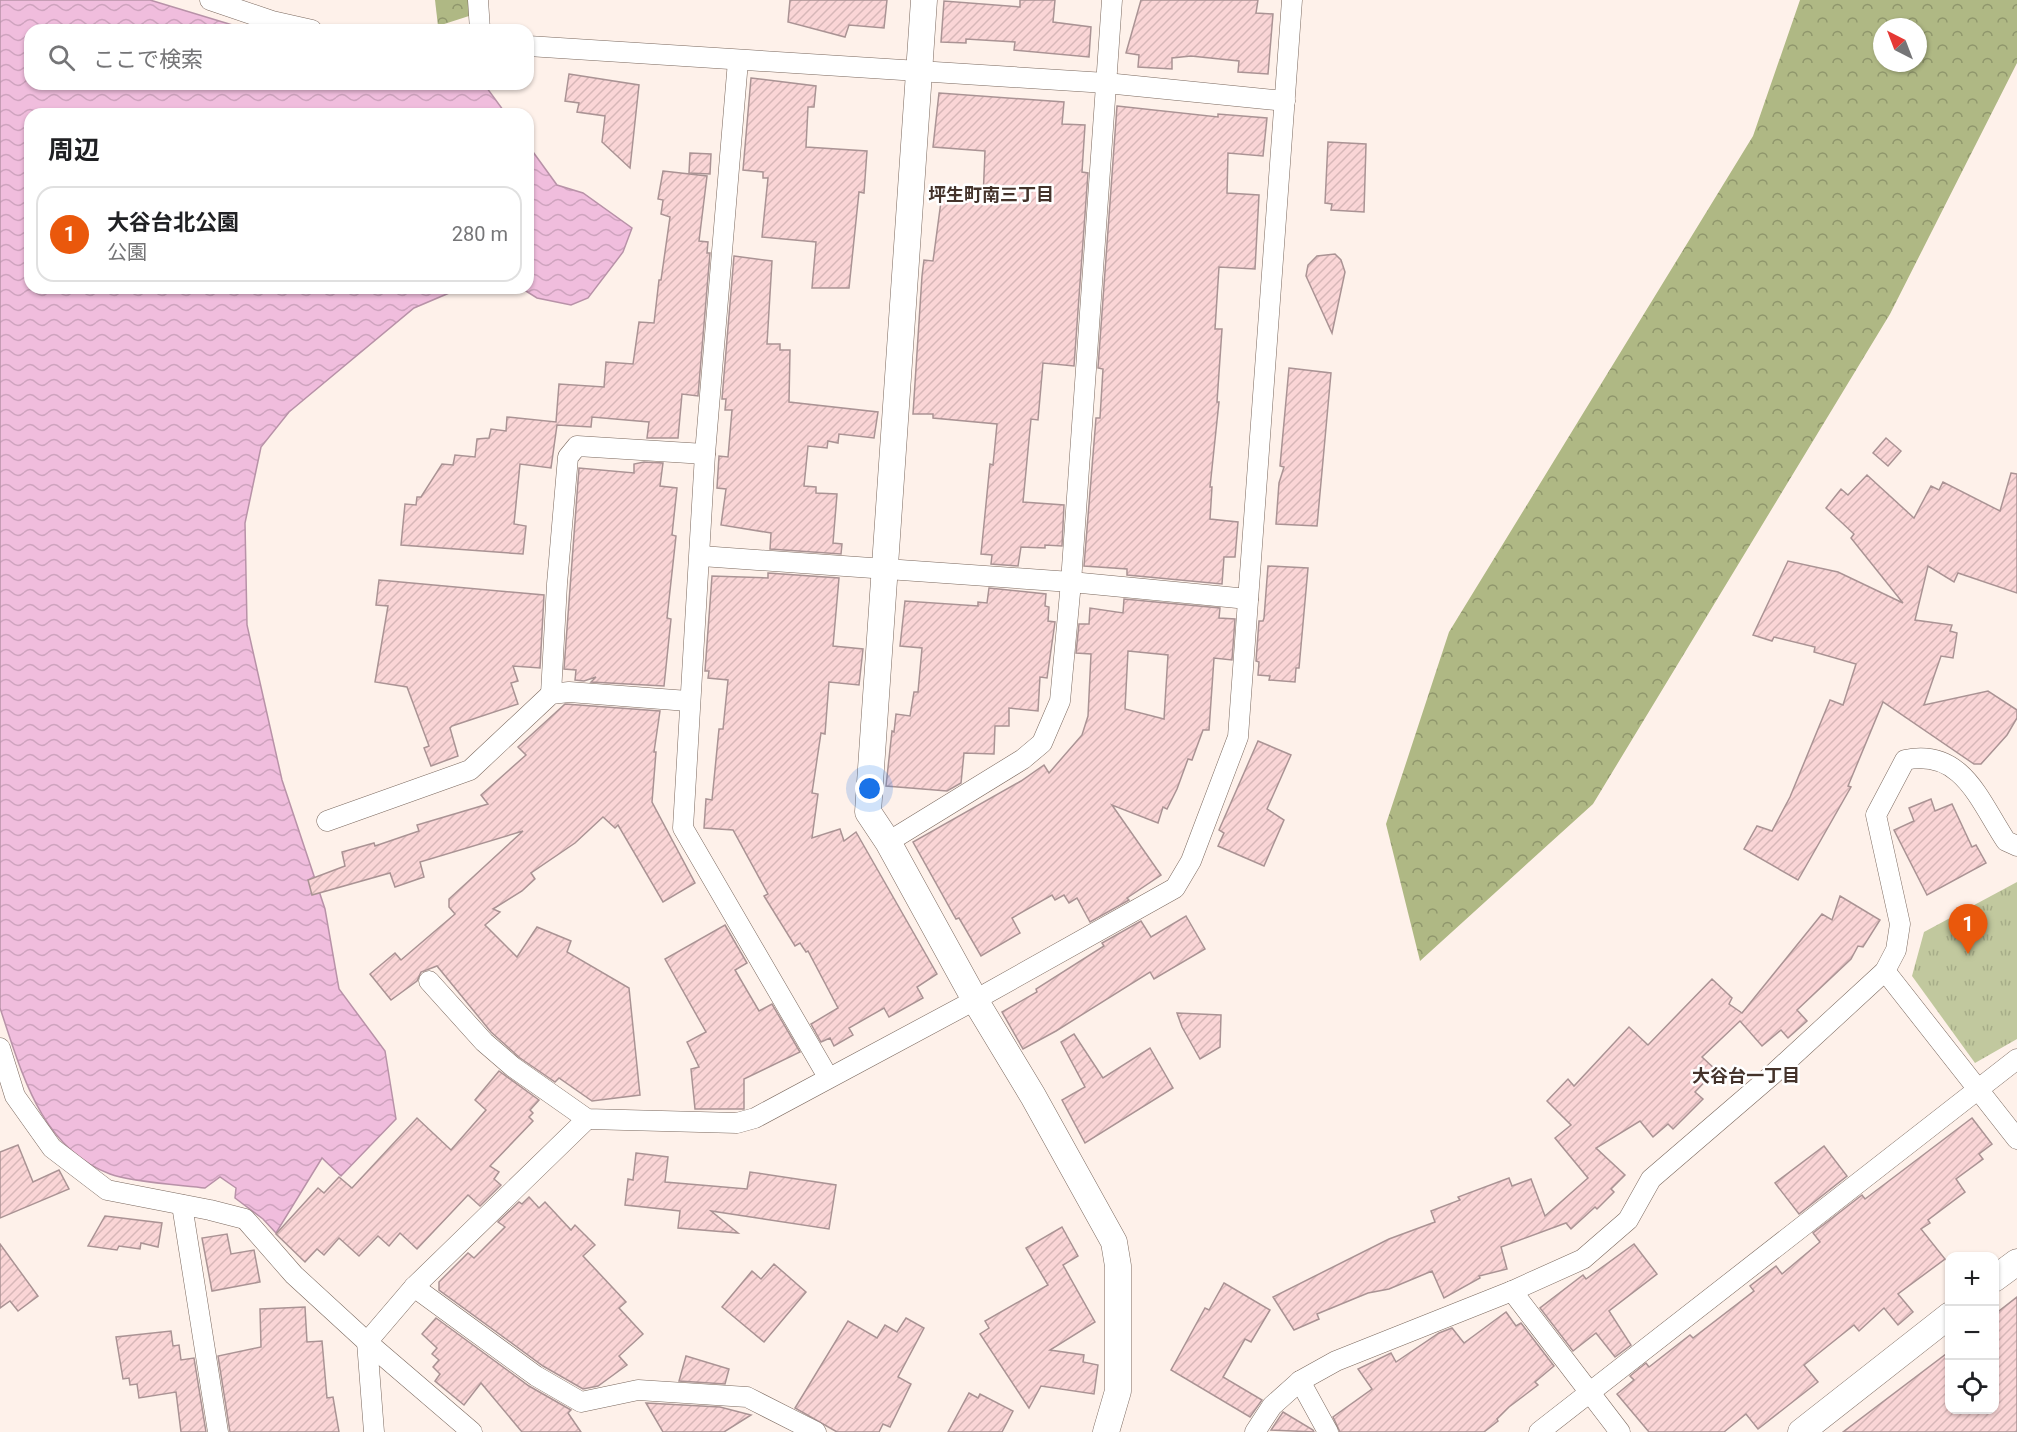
<!DOCTYPE html>
<html lang="ja">
<meta charset="utf-8">
<style>
body{margin:0;font-family:Roboto,"Noto Sans JP",sans-serif;background:#f6f6f6;color:#202124}
.controls{position:absolute;right:18px;bottom:18px;display:grid;overflow:hidden;border-radius:12px;box-shadow:0 2px 4px #0004}
.controls button{width:54px;height:54px;display:grid;place-items:center;padding:0;border:0;border-bottom:2px solid #e0e0e0;background:#fff;color:#202124;font:30px sans-serif}
.compass{position:absolute;left:1873px;top:18px;width:54px;height:54px;border-radius:50%;background:#fff;box-shadow:0 2px 4px #0004;rotate:318deg}
.you{position:absolute;left:870px;top:789px;width:21px;height:21px;margin:-15px;border:4px solid #fff;border-radius:50%;background:#1a73e8;box-shadow:0 0 0 9px #1a73e833}
.badge{display:grid;place-items:center;width:39px;height:39px;border-radius:50%;background:#ea580c;color:#fff;font-size:20px;font-weight:700}
.pin{position:absolute;translate:-50% -50px;filter:drop-shadow(0 2px 3px #0008)}
.pin::after{content:'';position:absolute;top:32px;width:21px;height:18px;background:inherit;clip-path:polygon(0 0,100% 0,50% 100%)}
.list{margin:0;padding:0;list-style:none}
h2{display:flex;justify-content:space-between;align-items:center;height:78px;margin:0;padding:0 24px;font-size:26px}
h2 small{font-size:20px;font-weight:400;color:#757577}
.list li{display:grid;grid-template-columns:39px 1fr auto;gap:18px;align-items:center;box-sizing:border-box;height:96px;margin:0 12px 12px;padding:0 12px;border:2px solid #e0e0e0;border-radius:18px}
.list b{display:block;font-size:22px;white-space:nowrap}
.list p{margin:0;font-size:20px;white-space:nowrap;color:#757577}
.list em{font-size:20px;font-style:normal;color:#757577}
.icon{flex:none;width:33px;height:33px;fill:none;stroke:currentColor;stroke-width:2;stroke-linecap:round;stroke-linejoin:round}
.map{position:relative;flex:none;width:2017px;height:1432px;overflow:hidden}
.search{position:absolute;background:#fff;box-shadow:0 2px 4px #0004;left:24px;top:24px;width:510px;height:66px;display:flex;align-items:center;gap:15px;box-sizing:border-box;padding:0 21px;border-radius:18px;color:#757577;font-size:22px}
.panel{position:absolute;background:#fff;box-shadow:0 2px 4px #0004;left:24px;top:108px;width:510px;height:186px;border-radius:18px}
.map>svg:first-child{display:block}
</style>
<div class="map">
<svg width="2017" height="1432" viewBox="0 0 2017 1432">
<defs>
<pattern id="grass-tufts" width="24" height="20" patternUnits="userSpaceOnUse" patternTransform="scale(1.5)"><rect width="24" height="20" fill="#c1c89e"/><path d="M3 7l-1-3M5 7V3M7 7l1-3M15 17l-1-3M17 17v-4M19 17l1-3" fill="none" stroke="#a6ac88"/></pattern>
<pattern id="forest-crowns" width="20" height="18" patternUnits="userSpaceOnUse" patternTransform="scale(1.5)"><rect width="20" height="18" fill="#afb884"/><path d="M2 6a3 3 0 1 1 6 0M12 15a3 3 0 1 1 6 0" fill="none" stroke="#8f966c"/></pattern>
<pattern id="water-waves" width="16" height="10" patternUnits="userSpaceOnUse" patternTransform="scale(1.5)"><rect width="16" height="10" fill="#f0bddd"/><path d="M0 5q4-4 8 0t8 0" fill="none" stroke="#cea3be"/></pattern>
<pattern id="building-hatch" width="6" height="6" patternUnits="userSpaceOnUse" patternTransform="scale(1.5)"><rect width="6" height="6" fill="#fad5d6"/><path d="M-1 1l2-2M0 6l6-6M5 7l2-2" fill="none" stroke="#d7b7b8"/></pattern>
</defs>
<rect width="100%" height="100%" fill="#fef1ea"/>
<polygon fill="url(#grass-tufts)" points="2017,882 2017,1039 1975,1063 1912,976 1924,932"/>
<g fill="url(#forest-crowns)" fill-rule="evenodd">
<polygon points="435,0 469,0 469,16 438,26"/>
<path d="M 1800,0 L 2017,0 L 2017,63 L 1890,314 L 1593,804 L 1420,961 L 1386,824 L 1449,632 L 1753,136 ZM 1882,27 L 1918,27 L 1918,63 L 1882,63 Z"/>
</g>
<g fill="url(#water-waves)" stroke="#b892a8" stroke-width="1.5">
<path d="M 0,0 L 150,0 L 249,30 L 30,30 L 30,84 L 484,84 L 506,114 L 30,114 L 30,288 L 461,288 L 414,308 L 289,412 L 261,447 L 245,523 L 247,625 L 282,780 L 325,909 L 339,989 L 385,1051 L 396,1119 L 341,1176 L 322,1158 L 276,1233 L 263,1219 L 235,1198 L 236,1188 L 220,1177 L 205,1188 C 181,1185 130,1182 110,1174 C 40,1147 22,1073 0,1008 Z"/>
<polygon points="528,145 557,185 583,193 632,228 623,252 588,298 571,305 537,298 521,288 528,288"/>
</g>
<g fill="url(#building-hatch)" stroke="#aa9394" stroke-width="1.5" fill-rule="evenodd">
<polygon points="790,0 887,0 884,28 849,25 845,37 788,22"/>
<polygon points="1020,0 1055,0 1053,22 1091,27 1089,57 1014,50 1015,42 966,39 966,43 941,42 944,1 1020,7"/>
<polygon points="1141,0 1258,0 1256,13 1273,14 1268,74 1238,72 1239,61 1191,56 1172,58 1172,69 1138,67 1139,55 1126,53"/>
<polygon points="569,74 639,85 630,168 602,142 605,116 577,112 579,103 565,101"/>
<polygon points="751,78 816,86 814,107 808,107 806,147 867,151 864,193 859,192 849,288 812,288 816,242 762,237 768,178 763,178 763,172 743,170"/>
<polygon points="939,93 1064,102 1062,124 1085,125 1082,172 1088,173 1074,366 1043,363 1038,420 1031,419 1023,502 1064,505 1062,546 1045,545 1045,548 1021,547 1018,566 991,564 992,555 981,554 990,464 993,465 997,424 933,418 933,414 913,414 922,276 924,260 933,261 942,194 983,199 985,151 933,147"/>
<polygon points="1117,106 1218,117 1218,114 1267,118 1263,156 1228,153 1227,193 1259,195 1255,269 1219,267 1215,329 1222,329 1217,402 1219,402 1210,487 1212,487 1210,519 1238,522 1235,557 1224,557 1222,584 1127,575 1127,569 1084,566 1096,418 1100,418 1103,369 1098,368"/>
<polygon points="1328,142 1366,144 1364,212 1331,210 1332,204 1325,203"/>
<polygon points="690,153 711,154 710,174 689,173"/>
<polygon points="663,171 707,176 699,241 708,242 707,253 710,253 698,396 682,394 678,438 647,438 649,422 592,417 591,427 557,425 551,468 520,464 514,524 526,526 523,554 401,545 405,504 416,505 417,497 421,497 442,464 453,465 455,455 475,457 477,439 489,438 491,429 506,431 507,417 556,422 559,384 604,387 606,362 633,364 639,322 654,323 659,280 661,280 670,217 661,214 663,200 658,199"/>
<polygon points="1335,254 1341,260 1345,272 1332,333 1306,276 1308,265 1317,256"/>
<polygon points="734,256 772,261 767,344 780,344 780,350 790,350 789,402 878,412 874,438 839,434 838,443 828,441 827,448 808,446 804,486 816,487 816,493 837,494 833,543 842,544 841,554 770,549 771,533 721,525 726,489 717,488 719,456 728,457 732,410 725,410 726,399 722,399"/>
<polygon points="1289,368 1331,373 1317,526 1276,524 1279,483 1284,467 1280,466"/>
<polygon points="1886,438 1901,451 1888,466 1873,453"/>
<polygon points="644,462 663,463 660,486 677,488 672,535 676,536 667,618 671,619 664,686 591,682 596,677 584,681 575,680 576,670 564,669 579,468 634,473 634,464"/>
<polygon points="2011,473 2017,474 2017,593 1958,573 1954,582 1928,566 1915,620 1952,625 1950,631 1957,633 1953,658 1941,656 1924,705 1988,691 2017,710 2017,718 2007,735 1981,764 1974,764 1883,702 1848,786 1851,787 1798,880 1744,849 1757,826 1772,831 1790,797 1830,700 1843,705 1856,664 1814,652 1815,647 1774,637 1772,641 1753,635 1788,561 1838,572 1903,603 1851,538 1854,534 1826,508 1841,489 1848,495 1867,475 1914,518 1931,486 1939,490 1943,482 2000,511"/>
<polygon points="1268,566 1308,568 1299,668 1296,668 1295,682 1269,680 1270,676 1258,675 1259,662 1256,661 1259,621 1263,621 1264,618"/>
<polygon points="768,573 839,578 833,646 863,649 859,685 829,682 825,734 821,733 812,793 818,794 812,838 840,829 844,841 856,832 937,974 917,987 923,998 889,1017 884,1008 849,1028 853,1035 834,1046 830,1038 821,1042 811,1024 838,1008 808,951 806,952 800,943 795,946 764,896 768,894 733,830 704,828 706,799 712,800 719,729 723,729 728,680 708,678 709,671 705,671 712,576 768,578"/>
<polygon points="379,580 544,595 540,668 513,666 518,681 511,683 518,704 452,726 450,728 458,756 431,766 424,748 429,746 407,687 375,682 388,606 376,605"/>
<polygon points="989,588 1046,594 1045,606 1049,607 1048,621 1055,622 1047,678 1040,677 1038,711 1009,708 1009,726 995,726 994,754 964,753 961,783 947,791 886,786 892,731 894,732 896,714 910,716 914,692 918,692 922,648 900,646 905,601 978,606 978,602 987,603"/>
<path d="M 1124,599 L 1220,608 L 1219,618 L 1235,619 L 1232,660 L 1214,658 L 1209,730 L 1203,730 L 1192,760 L 1188,759 L 1177,789 L 1167,809 L 1163,807 L 1158,823 L 1112,805 L 1161,875 L 1127,898 L 1129,900 L 1090,922 L 1077,898 L 1069,903 L 1064,895 L 1055,900 L 1052,895 L 1012,918 L 1020,933 L 981,956 L 959,918 L 956,919 L 913,842 L 1021,781 L 1044,765 L 1049,773 L 1082,735 L 1088,716 L 1091,654 L 1076,653 L 1079,624 L 1089,624 L 1090,608 L 1123,613 ZM 1128,651 L 1168,655 L 1164,719 L 1125,709 Z"/>
<polygon points="565,704 660,711 654,752 656,752 652,802 695,883 663,902 618,825 615,828 603,817 575,843 531,873 535,879 522,891 493,909 500,912 485,925 517,957 537,927 571,941 567,952 629,988 640,1095 592,1101 559,1078 555,1082 520,1058 491,1032 437,966 421,972 417,981 391,1000 370,974 395,953 401,960 455,914 449,907 449,899 523,831 420,862 424,877 395,887 390,873 312,895 308,880 345,866 342,852 374,843 375,846 419,831 417,825 488,804 481,795 526,755 518,747"/>
<polygon points="1258,741 1291,755 1267,809 1284,820 1264,866 1218,846 1224,833 1219,830"/>
<polygon points="1931,799 1935,811 1952,804 1972,847 1976,845 1986,863 1927,895 1894,830 1914,821 1909,808"/>
<polygon points="1840,896 1880,920 1863,947 1858,946 1851,959 1797,1010 1807,1021 1788,1038 1781,1030 1762,1046 1740,1021 1702,1057 1716,1070 1695,1092 1703,1099 1673,1129 1668,1124 1653,1137 1640,1121 1596,1148 1625,1175 1611,1189 1614,1192 1597,1209 1595,1207 1571,1229 1566,1223 1501,1247 1507,1269 1479,1276 1480,1278 1444,1298 1432,1271 1389,1289 1368,1293 1317,1314 1319,1319 1294,1330 1273,1297 1389,1239 1435,1222 1431,1211 1460,1200 1458,1197 1509,1178 1512,1186 1531,1179 1545,1216 1588,1178 1555,1138 1571,1125 1547,1101 1568,1079 1574,1086 1629,1027 1648,1045 1712,979 1732,998 1729,1004 1742,1013 1822,914 1832,920"/>
<polygon points="1186,916 1205,949 1154,979 1150,972 1056,1031 1023,1049 1002,1012 1037,992 1036,989 1104,946 1102,943 1141,921 1151,937"/>
<polygon points="725,925 747,963 735,970 759,1011 772,1004 800,1052 744,1079 744,1109 695,1109 691,1069 699,1067 687,1042 706,1032 665,959"/>
<polygon points="1177,1013 1221,1015 1220,1047 1200,1059 1182,1027"/>
<polygon points="1074,1034 1103,1078 1150,1048 1173,1088 1085,1143 1062,1100 1085,1087 1061,1042"/>
<polygon points="499,1071 539,1100 530,1110 533,1113 529,1117 533,1121 490,1166 499,1172 494,1179 501,1185 480,1206 468,1195 417,1249 400,1233 389,1246 378,1236 359,1256 339,1238 324,1255 317,1249 305,1262 276,1234 318,1188 324,1193 339,1177 352,1188 417,1118 451,1150 486,1110 475,1100"/>
<polygon points="1972,1118 1992,1144 1979,1154 1983,1159 1956,1179 1965,1192 1928,1220 1930,1223 1921,1229 1945,1259 1898,1294 1913,1312 1898,1325 1884,1308 1859,1331 1854,1325 1804,1365 1818,1382 1758,1429 1746,1414 1724,1432 1649,1432 1617,1394 1634,1380 1630,1376 1646,1363 1649,1367 1690,1335 1693,1338 1754,1291 1750,1286 1776,1266 1782,1274 1820,1242 1813,1233 1862,1195 1865,1199"/>
<polygon points="18,1145 33,1182 59,1170 69,1189 0,1218 0,1152"/>
<polygon points="1824,1146 1847,1176 1799,1214 1775,1183"/>
<polygon points="636,1153 668,1157 665,1182 747,1189 750,1172 836,1185 829,1229 711,1211 738,1233 678,1228 680,1211 625,1205 628,1179 633,1180"/>
<polygon points="529,1197 539,1208 545,1202 571,1230 575,1225 595,1245 583,1256 626,1302 619,1308 643,1334 619,1356 627,1365 598,1386 583,1389 543,1366 439,1290 439,1282 468,1253 474,1258 505,1227 498,1222 519,1202 522,1204"/>
<polygon points="105,1216 162,1223 158,1247 141,1243 140,1249 119,1246 117,1250 88,1246"/>
<polygon points="1062,1227 1078,1256 1063,1265 1095,1322 1050,1350 1084,1355 1083,1362 1098,1365 1094,1394 1041,1386 1029,1408 980,1334 989,1328 985,1321 1048,1285 1026,1248"/>
<polygon points="227,1234 231,1254 254,1250 260,1282 212,1291 202,1238"/>
<polygon points="0,1244 38,1296 18,1311 10,1301 0,1308"/>
<polygon points="1634,1244 1657,1274 1609,1311 1631,1345 1615,1357 1596,1333 1573,1351 1540,1308 1583,1275 1586,1279"/>
<polygon points="774,1264 806,1292 764,1342 722,1307 752,1271 761,1279"/>
<polygon points="1224,1283 1270,1310 1251,1342 1245,1339 1223,1377 1262,1400 1250,1417 1171,1370 1205,1308 1209,1310"/>
<polygon points="2017,1297 2017,1432 1843,1432 1950,1351 1950,1410 1995,1410 1995,1314"/>
<polygon points="305,1307 307,1342 322,1341 327,1398 333,1397 339,1432 230,1432 218,1356 261,1347 260,1309"/>
<polygon points="1506,1312 1516,1326 1521,1323 1554,1366 1535,1382 1538,1385 1509,1407 1497,1419 1498,1421 1484,1432 1340,1432 1333,1417 1372,1389 1358,1369 1391,1353 1396,1362 1439,1333 1452,1328 1464,1343"/>
<polygon points="436,1318 529,1386 571,1410 568,1413 581,1432 522,1432 481,1383 464,1405 435,1381 440,1374 433,1367 439,1360 432,1354 437,1348 422,1334"/>
<polygon points="906,1318 924,1328 898,1377 911,1384 890,1427 883,1424 879,1432 837,1432 795,1408 848,1321 877,1338 885,1325 897,1332"/>
<polygon points="171,1331 173,1346 179,1345 181,1360 194,1358 206,1432 181,1432 176,1392 139,1398 137,1384 130,1385 129,1378 123,1379 116,1337"/>
<polygon points="686,1356 729,1369 725,1384 679,1381"/>
<polygon points="969,1393 978,1398 980,1394 1013,1411 1002,1432 948,1432"/>
<polygon points="646,1403 720,1407 751,1415 724,1432 663,1432"/>
<polygon points="1283,1412 1313,1430 1314,1432 1271,1430"/>
</g>
<g fill="none" stroke-linecap="round" stroke-linejoin="round">
<defs>
<g id="minor">
<polyline points="210,0 272,21 312,30"/>
<polyline points="478,0 480,30"/>
<polyline points="528,46 1106,83 1285,101"/>
<polyline points="738,61 705,454 683,828 828,1077"/>
<polyline points="701,556 1071,582 1248,599"/>
<polyline points="551,694 557,584 568,457 577,446 705,454"/>
<polyline points="327,821 470,770 551,694 569,692 688,701"/>
<polyline points="888,842 1023,759 1042,743 1060,701 1071,582 1112,0"/>
<polyline points="1885,971 2017,1139"/>
<polyline points="429,981 484,1042 513,1067 587,1119 737,1123 755,1118 975,1000 1175,888 1191,861 1238,737 1292,0"/>
<polyline points="0,1048 15,1096 52,1148 107,1190 210,1210 245,1219 294,1275 367,1342 472,1432"/>
<polyline points="182,1205 218,1432"/>
<polyline points="414,1287 536,1376 581,1402 638,1390 747,1397 816,1432"/>
<polyline points="1512,1291 1620,1432"/>
<polyline points="1300,1381 1328,1432"/>
<polyline points="374,1432 367,1342 414,1287 587,1119"/>
<path d="M 1255,1432 L 1272,1406 L 1300,1381 L 1336,1361 L 1512,1291 L 1583,1259 L 1628,1220 L 1651,1179 L 1772,1075 L 1885,971 L 1896,950 L 1900,924 L 1876,815 L 1905,760 C 1962,748 1979,800 2006,841 L 2017,846"/>
<polyline points="1539,1432 2017,1059"/>
</g>
<g id="tertiary">
<polyline points="924,0 868,812 888,842 975,1000 1033,1096 1114,1242 1118,1266 1118,1391 1106,1432"/>
<polyline points="1994,1279 2017,1262"/>
<polyline points="1801,1432 1950,1315"/>
</g>
</defs>
<use href="#minor" stroke="#7a685e" stroke-width="21"/>
<use href="#tertiary" stroke="#7a685e" stroke-width="27"/>
<use href="#minor" stroke="#fff" stroke-width="20"/>
<use href="#tertiary" stroke="#fff" stroke-width="26"/>
</g>
<g text-anchor="middle" stroke-width="5" stroke-linejoin="round" paint-order="stroke">
<g font-size="18" font-weight="bold" fill="#44332b" stroke="#fff">
<text x="991" y="201">坪生町南三丁目</text>
<text x="1746" y="1082">大谷台一丁目</text>
</g>
</g>
</svg>
<div class="controls">
<button>+</button>
<button>−</button>
<button><svg class="icon" aria-label="locate" viewBox="0 0 24 24"><circle cx="12" cy="12" r="6"/><path d="M12 2v4M12 18v4M2 12h4M18 12h4"/></svg></button>
</div>
<svg class="compass" viewBox="-18 -18 36 36"><path d="M0-13l5 13h-10z" fill="#e53935"/><path d="M0 13l5-13h-10z" fill="#757577"/></svg>
<div class="you"></div>
<div class="pin badge" style="left:1968px;top:954px">1</div>
<div class="search"><svg class="icon" aria-label="search" viewBox="0 0 24 24"><circle cx="10" cy="10" r="6"/><path d="M15 15l6 6"/></svg>ここで検索</div>
<section class="panel">
<h2>周辺<small></small></h2>
<ul class="list">
<li><span class="badge">1</span><div><b>大谷台北公園</b><p>公園</p></div><em>280 m</em></li>
</ul>
</section>
</div>
